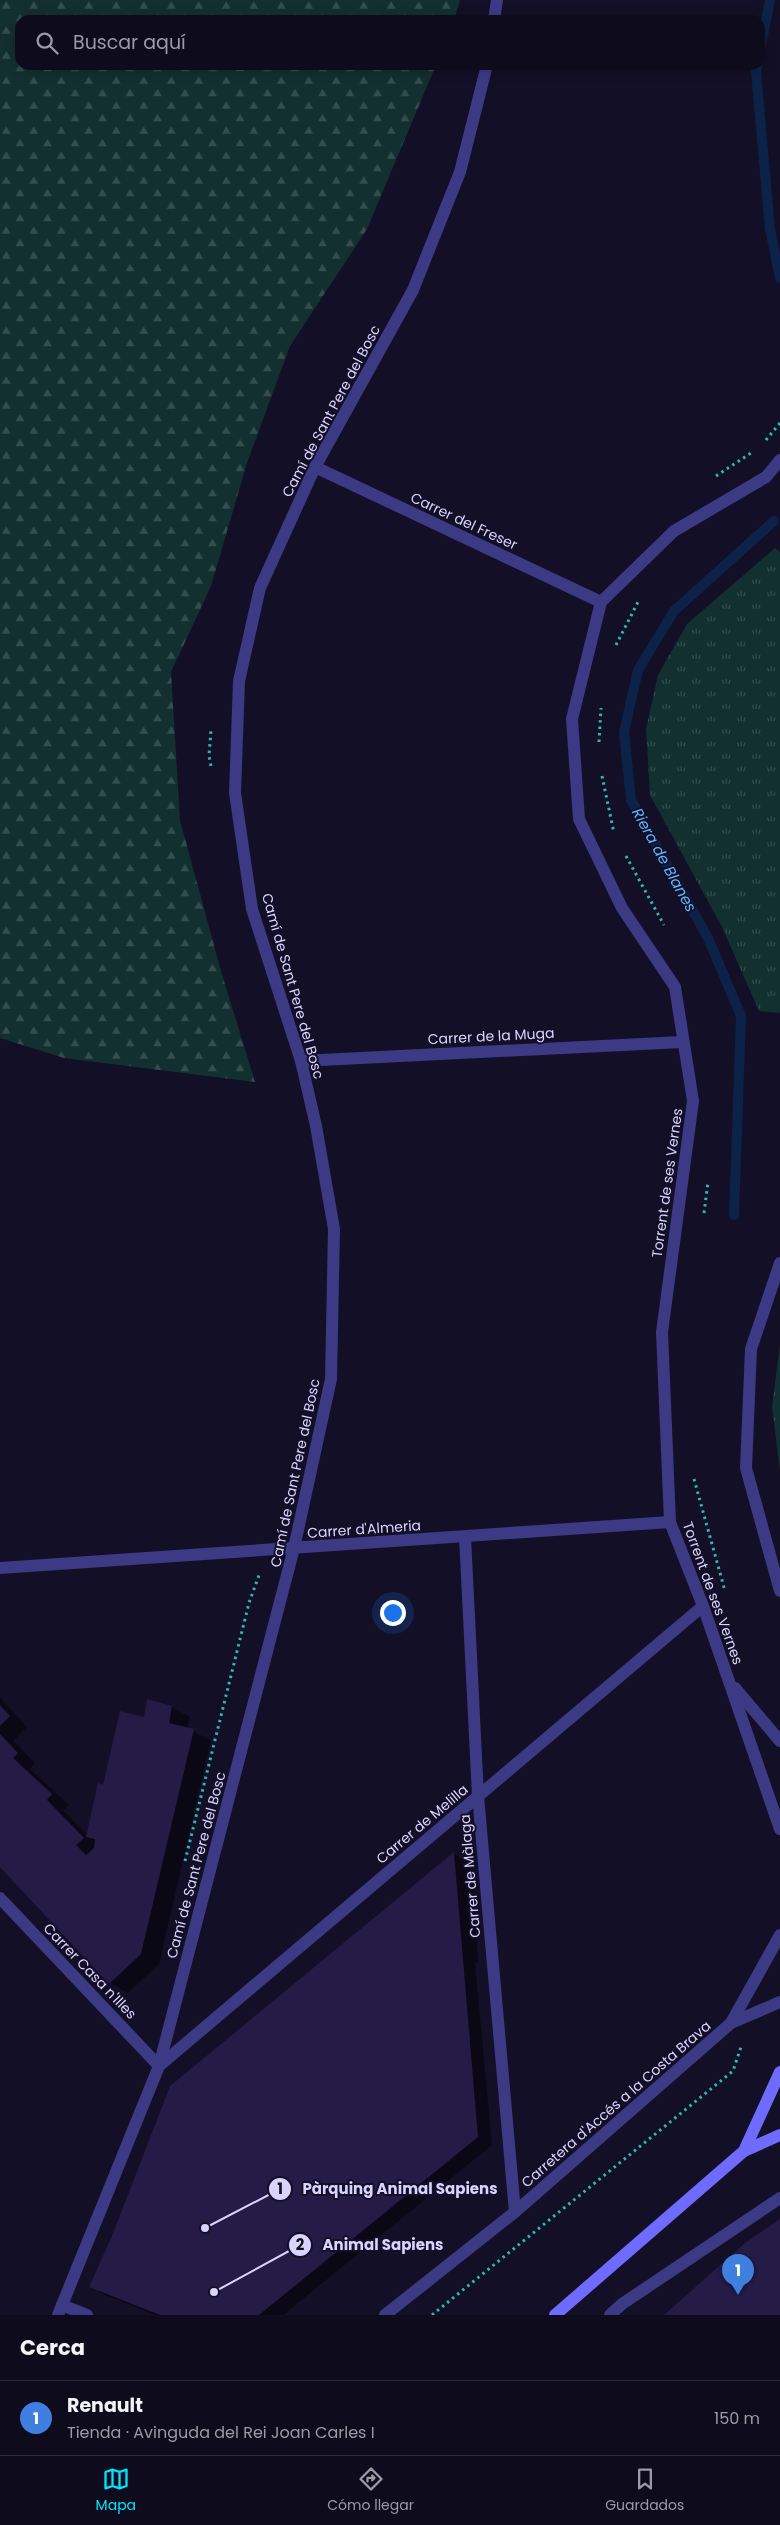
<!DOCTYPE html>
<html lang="es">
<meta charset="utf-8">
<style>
body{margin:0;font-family:Poppins,sans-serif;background:#171425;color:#f1f3f6}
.you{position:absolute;left:392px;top:1612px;width:18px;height:18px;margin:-12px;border:4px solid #fff;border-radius:50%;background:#1a73e8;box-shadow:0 0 0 8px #1a73e833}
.badge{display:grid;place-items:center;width:32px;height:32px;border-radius:50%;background:#00e5ff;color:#fff;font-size:16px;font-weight:700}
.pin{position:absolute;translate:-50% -41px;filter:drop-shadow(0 1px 2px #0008)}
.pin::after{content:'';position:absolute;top:26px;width:18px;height:15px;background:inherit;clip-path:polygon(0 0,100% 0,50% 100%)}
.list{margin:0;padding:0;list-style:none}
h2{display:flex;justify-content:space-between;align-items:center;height:65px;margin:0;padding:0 20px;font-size:21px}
h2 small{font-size:16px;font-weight:400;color:#9b9ba3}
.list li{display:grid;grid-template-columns:32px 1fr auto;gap:15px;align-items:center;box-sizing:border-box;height:75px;padding:0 20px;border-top:1px solid #2e2b3b}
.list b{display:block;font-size:19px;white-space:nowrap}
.list p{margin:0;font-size:16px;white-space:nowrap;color:#9b9ba3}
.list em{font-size:16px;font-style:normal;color:#9b9ba3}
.icon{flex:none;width:28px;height:28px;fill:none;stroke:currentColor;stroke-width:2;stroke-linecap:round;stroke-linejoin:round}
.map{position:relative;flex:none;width:780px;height:2315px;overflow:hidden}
.search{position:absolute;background:#0e0b1c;box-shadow:0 2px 12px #0003;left:15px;right:15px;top:15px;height:55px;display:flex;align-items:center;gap:12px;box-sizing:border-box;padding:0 18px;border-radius:15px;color:#9b9ba3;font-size:19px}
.sheet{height:140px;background:#0e0b1c}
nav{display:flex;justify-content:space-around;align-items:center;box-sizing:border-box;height:70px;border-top:1px solid #2e2b3b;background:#0e0b1c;font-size:14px;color:#9b9ba3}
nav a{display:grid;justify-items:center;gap:2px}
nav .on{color:#00e5ff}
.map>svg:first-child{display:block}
</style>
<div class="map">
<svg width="780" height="2315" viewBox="0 0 780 2315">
<defs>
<pattern id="grass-tufts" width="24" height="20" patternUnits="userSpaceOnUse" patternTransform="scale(1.25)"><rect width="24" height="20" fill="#12302f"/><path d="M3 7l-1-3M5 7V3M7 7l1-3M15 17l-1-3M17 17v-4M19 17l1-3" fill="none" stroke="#344d4e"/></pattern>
<pattern id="forest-firs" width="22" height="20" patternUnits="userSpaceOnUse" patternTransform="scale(1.25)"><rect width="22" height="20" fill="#12302f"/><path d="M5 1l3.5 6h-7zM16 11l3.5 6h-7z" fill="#344d4e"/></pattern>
</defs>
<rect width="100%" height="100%" fill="#130f26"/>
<g fill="url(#grass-tufts)">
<polygon points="775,548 780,552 780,1013 759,1011 722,927 650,795 646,729 658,675 687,624"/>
<polygon points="780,1344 780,1471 772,1407"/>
</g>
<polygon fill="url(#forest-firs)" points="0,0 460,0 454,20 20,20 20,65 436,65 367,229 290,346 247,463 211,586 171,672 180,820 221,971 255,1082 64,1058 0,1038"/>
<g fill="#0007">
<polygon points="0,1698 27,1727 13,1741 35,1763 30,1769 69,1805 63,1810 88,1836 104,1786 145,1718 148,1701 172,1707 190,1717 187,1729 211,1740 159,1964 128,1993 110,1983 0,1865"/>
<polygon points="454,1854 472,1864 478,1962 475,1964 492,2145 283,2315 156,2315 105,2295 91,2286 113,2237 171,2087"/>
</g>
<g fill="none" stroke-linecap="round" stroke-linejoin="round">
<g stroke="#0c2248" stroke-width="10">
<polyline points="760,51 770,0"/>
<polyline points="757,65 756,72 770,229 780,278"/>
<polyline points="734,1215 741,1016 708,938 631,800 624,732 638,670 674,611 774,521"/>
</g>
</g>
<g fill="#241b47">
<polygon points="147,1699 172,1706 169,1723 194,1729 141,1954 109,1984 0,1867 0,1734 18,1753 13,1758 52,1794 47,1800 84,1838 76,1845 86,1855 94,1848 95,1839 86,1837 98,1783 103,1785 120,1711 144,1717"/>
<polygon points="0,1705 10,1716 0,1726"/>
<polygon points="454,1852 478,2137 259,2315 160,2315 89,2287 112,2236 170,2086"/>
<polygon points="780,2219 780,2315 664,2315 745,2243"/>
</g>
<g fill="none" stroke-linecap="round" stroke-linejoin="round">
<g stroke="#2fb8b0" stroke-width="3" stroke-dasharray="2.5 4" stroke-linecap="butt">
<polyline points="766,440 780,423"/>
<polyline points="716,476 754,451"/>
<polyline points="616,645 639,600"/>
<polyline points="599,742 601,708"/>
<polyline points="211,766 209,756 211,730"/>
<polyline points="602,776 614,833"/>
<polyline points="626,856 664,925"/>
<polyline points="704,1213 708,1182"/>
<polyline points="694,1479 725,1591"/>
<polyline points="185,1861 249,1603 259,1575"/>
<polyline points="432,2315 733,2071 741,2047"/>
</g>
<g stroke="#3d3a85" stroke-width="12">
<polyline points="494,20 497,0"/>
<polyline points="780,460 766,477 674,531 601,602 572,719 579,819 622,908 675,987 693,1101 662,1332 670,1522 703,1606 780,1829"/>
<polyline points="315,467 601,602"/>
<polyline points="301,1061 682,1042"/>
<polyline points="780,1263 751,1349 746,1468 780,1591"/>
<polyline points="465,1537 478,1796 515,2212"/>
<polyline points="0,1568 670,1522"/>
<polyline points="735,1688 780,1741"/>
<polyline points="0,1898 159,2066 703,1606"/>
<polyline points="731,2023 780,1935"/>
<polyline points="62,2305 87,2315"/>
<polyline points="58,2315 159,2066 294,1548 331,1379 334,1229 316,1126 301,1061 252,909 235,793 239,681 260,588 315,467 413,290 460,172 487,65"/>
<polyline points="385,2315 515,2212 731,2023 780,2002"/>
<polyline points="610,2315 622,2304 780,2198"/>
</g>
<g stroke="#6f6bff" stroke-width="12">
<polyline points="744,2151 780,2072"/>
<polyline points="555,2315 744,2151 780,2135"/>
</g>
</g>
<g text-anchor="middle" stroke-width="4" stroke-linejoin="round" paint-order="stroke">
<g font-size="14" fill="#d9d4ff" stroke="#130f26">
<text transform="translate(331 411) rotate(-62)" y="5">Camí de Sant Pere del Bosc</text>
<text transform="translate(464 521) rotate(25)" y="5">Carrer del Freser</text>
<text transform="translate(293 986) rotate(74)" y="5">Camí de Sant Pere del Bosc</text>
<text transform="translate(491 1036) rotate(-3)" y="5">Carrer de la Muga</text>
<text transform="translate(667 1183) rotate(-82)" y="5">Torrent de ses Vernes</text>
<text transform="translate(295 1473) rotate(-78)" y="5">Camí de Sant Pere del Bosc</text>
<text transform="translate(364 1529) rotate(-4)" y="5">Carrer d'Almeria</text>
<text transform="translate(713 1593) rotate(70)" y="5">Torrent de ses Vernes</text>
<text transform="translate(422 1824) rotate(-40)" y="5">Carrer de Melilla</text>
<text transform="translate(196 1865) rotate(-75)" y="5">Camí de Sant Pere del Bosc</text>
<text transform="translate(470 1876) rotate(-95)" y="5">Carrer de Màlaga</text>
<text transform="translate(90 1971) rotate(46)" y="5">Carrer Casa n'Illes</text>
<text transform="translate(616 2104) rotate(-41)" y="5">Carretera d'Accés a la Costa Brava</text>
</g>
<g font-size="15" font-style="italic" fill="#62b6ff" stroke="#130f26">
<text transform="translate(664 860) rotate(61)" y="5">Riera de Blanes</text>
</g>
</g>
<path fill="none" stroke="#d9d4ff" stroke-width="2" d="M205 2228L280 2189M214 2292L300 2245"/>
<g fill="#d9d4ff" stroke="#130f26" stroke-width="2">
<circle cx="205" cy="2228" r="5"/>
<circle cx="214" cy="2292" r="5"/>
<circle cx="280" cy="2189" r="12"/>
<circle cx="300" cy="2245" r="12"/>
</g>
<g font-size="15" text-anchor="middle" font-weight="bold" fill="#111">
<text x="280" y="2194">1</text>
<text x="300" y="2250">2</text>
</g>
<g font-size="15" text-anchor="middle" font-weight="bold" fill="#d9d4ff" stroke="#130f26" stroke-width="4" stroke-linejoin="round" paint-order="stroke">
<text x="400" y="2194">Pàrquing Animal Sapiens</text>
<text x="383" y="2250">Animal Sapiens</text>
</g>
</svg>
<div class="you"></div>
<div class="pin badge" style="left:738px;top:2295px;background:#3f7fe0">1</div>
<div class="search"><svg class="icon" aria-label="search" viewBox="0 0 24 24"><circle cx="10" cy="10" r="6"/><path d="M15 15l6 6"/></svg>Buscar aquí</div>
</div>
<section class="sheet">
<h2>Cerca<small></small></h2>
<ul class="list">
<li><span class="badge" style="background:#3f7fe0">1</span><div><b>Renault</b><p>Tienda · Avinguda del Rei Joan Carles I</p></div><em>150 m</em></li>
</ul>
</section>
<nav>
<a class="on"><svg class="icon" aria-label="map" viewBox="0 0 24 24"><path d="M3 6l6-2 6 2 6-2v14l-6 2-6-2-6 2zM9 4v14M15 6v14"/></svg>Mapa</a>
<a><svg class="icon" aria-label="directions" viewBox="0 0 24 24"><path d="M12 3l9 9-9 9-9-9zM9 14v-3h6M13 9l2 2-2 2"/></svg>Cómo llegar</a>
<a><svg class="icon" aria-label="saved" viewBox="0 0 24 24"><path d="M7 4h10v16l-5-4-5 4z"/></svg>Guardados</a>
</nav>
